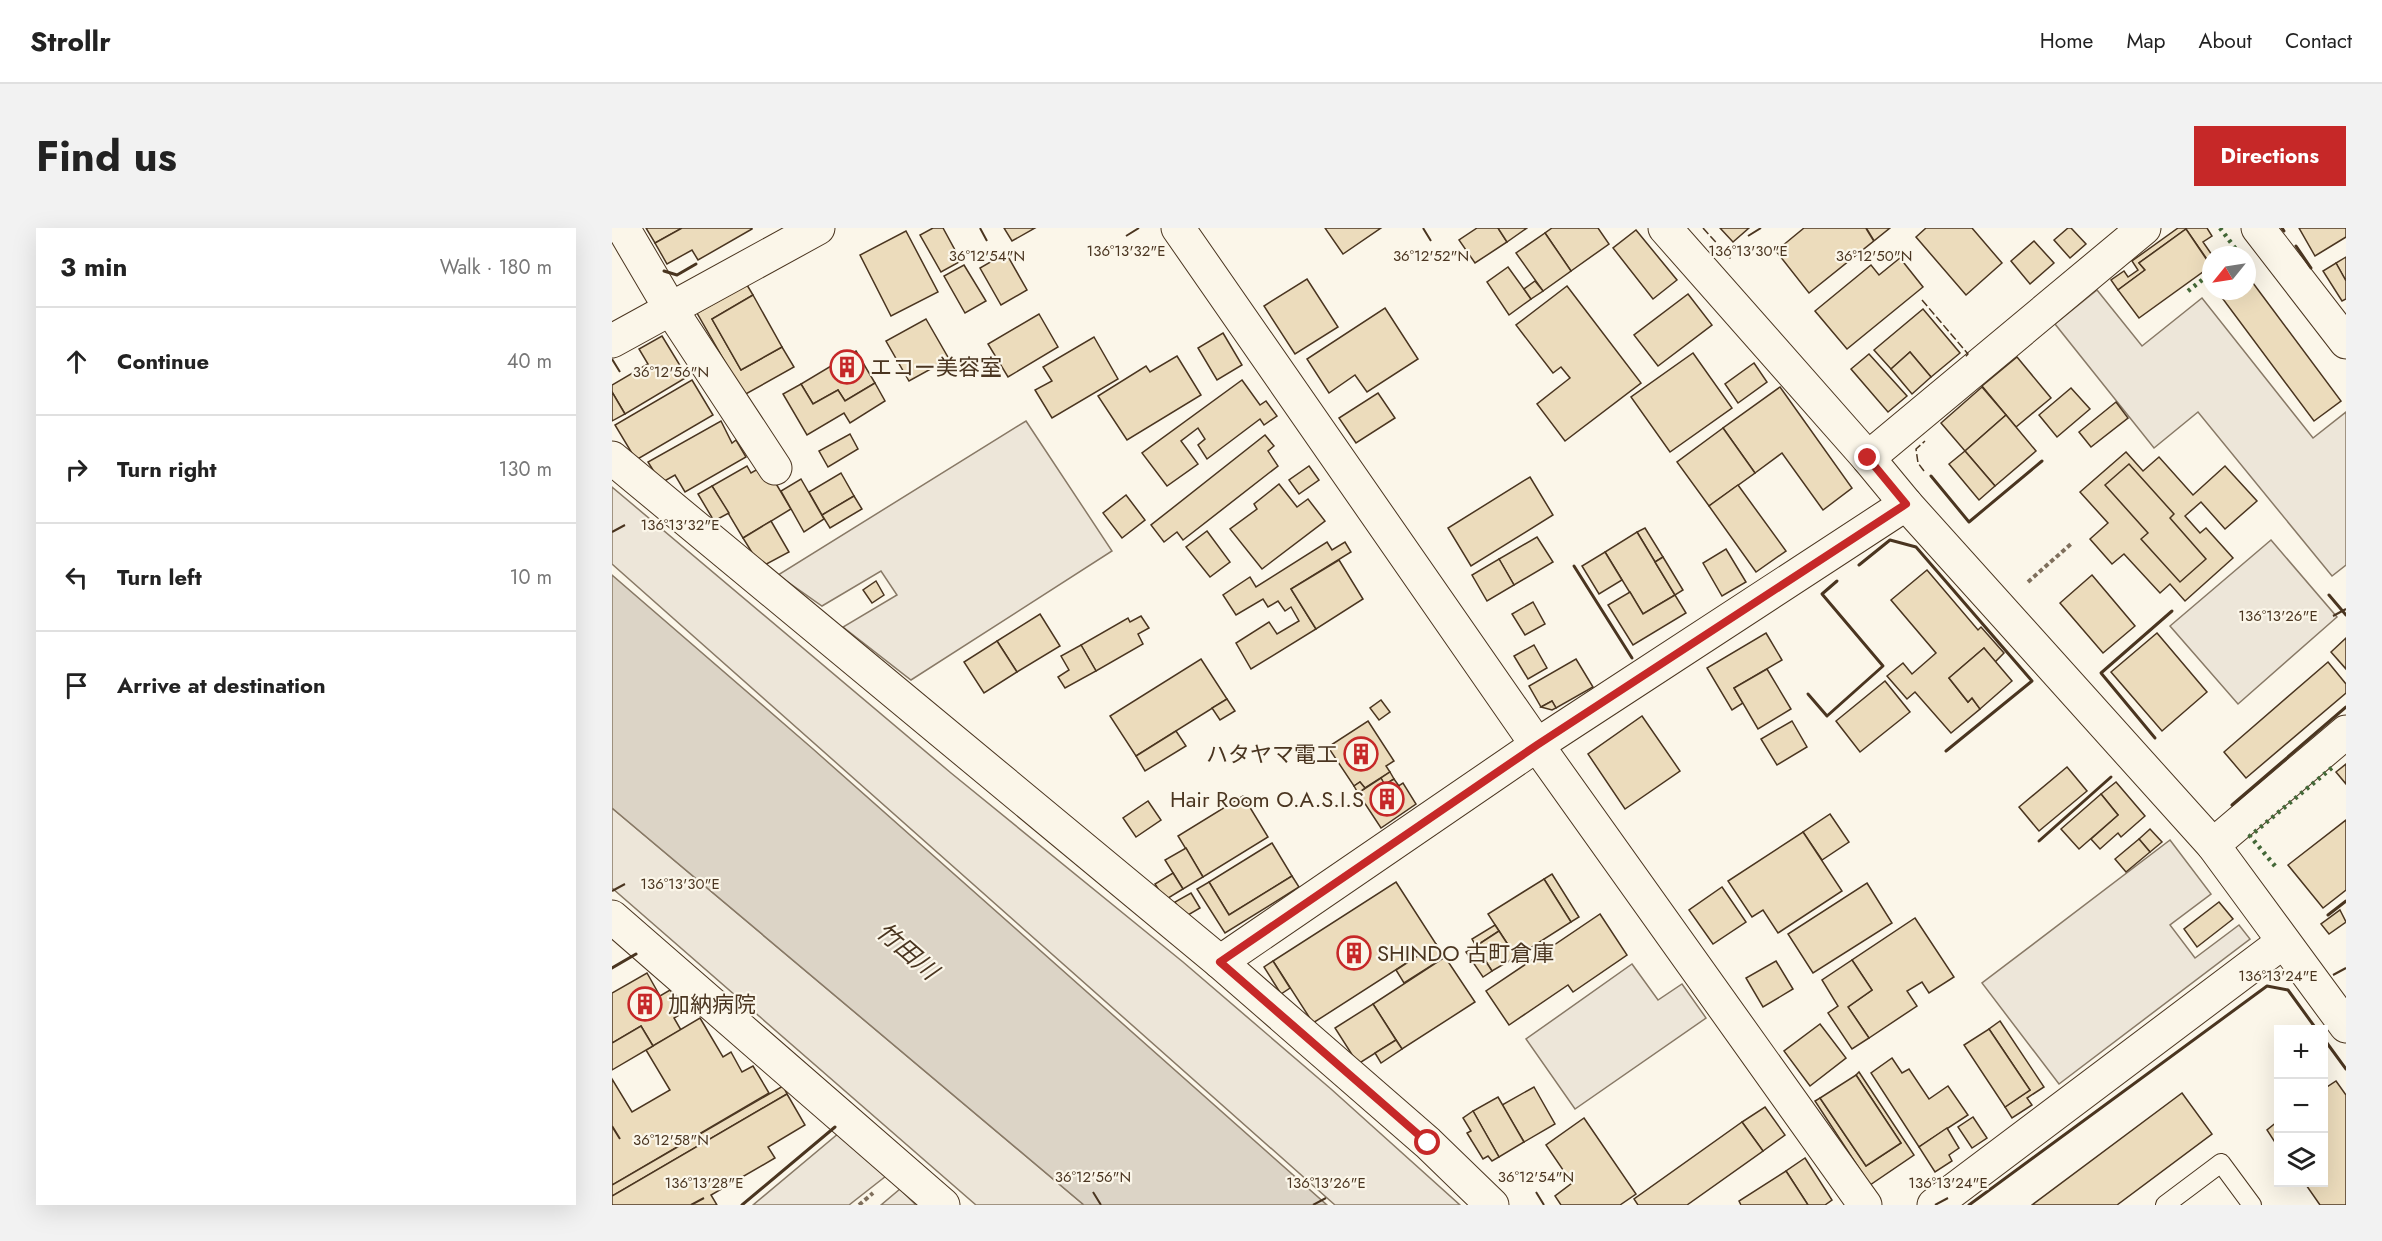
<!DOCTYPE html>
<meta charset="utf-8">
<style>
body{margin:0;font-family:Jost,"Noto Sans JP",sans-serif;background:#f2f2f2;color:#222}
.controls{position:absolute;right:18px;bottom:18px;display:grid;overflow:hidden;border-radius:0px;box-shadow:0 6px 24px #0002}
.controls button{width:54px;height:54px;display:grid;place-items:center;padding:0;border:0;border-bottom:2px solid #e0e0e0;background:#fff;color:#222;font:30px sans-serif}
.compass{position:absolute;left:1590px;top:18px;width:54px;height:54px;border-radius:50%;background:#fff;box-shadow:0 6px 24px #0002;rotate:240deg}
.stop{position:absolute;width:18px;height:18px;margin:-14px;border:4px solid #c62828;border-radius:50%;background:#fff}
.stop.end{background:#c62828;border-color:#fff;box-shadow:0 2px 6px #0008}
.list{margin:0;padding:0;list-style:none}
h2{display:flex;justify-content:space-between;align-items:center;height:78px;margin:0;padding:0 24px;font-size:26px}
h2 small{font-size:20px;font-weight:400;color:#767676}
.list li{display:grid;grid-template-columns:39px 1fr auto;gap:18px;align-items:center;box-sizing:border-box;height:108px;padding:0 24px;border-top:2px solid #e0e0e0}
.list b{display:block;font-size:22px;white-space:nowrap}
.list em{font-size:20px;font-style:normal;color:#767676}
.icon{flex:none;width:33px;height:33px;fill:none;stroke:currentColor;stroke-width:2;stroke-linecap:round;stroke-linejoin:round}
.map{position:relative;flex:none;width:1734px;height:977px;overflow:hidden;border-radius:0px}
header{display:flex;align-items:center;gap:36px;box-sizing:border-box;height:84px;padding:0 30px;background:#fff;border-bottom:2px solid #e0e0e0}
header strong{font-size:28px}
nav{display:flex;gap:33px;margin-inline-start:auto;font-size:21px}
.intro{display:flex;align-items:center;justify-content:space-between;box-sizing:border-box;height:144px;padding:0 36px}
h1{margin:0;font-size:42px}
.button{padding:15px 27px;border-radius:0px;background:#c62828;color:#fff;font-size:21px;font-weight:700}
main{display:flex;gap:36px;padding:0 36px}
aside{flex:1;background:#fff;border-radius:0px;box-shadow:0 6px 24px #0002}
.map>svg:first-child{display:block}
</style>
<header>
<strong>Strollr</strong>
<nav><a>Home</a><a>Map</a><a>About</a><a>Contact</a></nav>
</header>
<div class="intro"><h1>Find us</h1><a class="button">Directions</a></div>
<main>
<aside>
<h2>3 min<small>Walk · 180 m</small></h2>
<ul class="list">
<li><svg class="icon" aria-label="ahead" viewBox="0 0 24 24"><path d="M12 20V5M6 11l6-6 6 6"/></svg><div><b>Continue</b></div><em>40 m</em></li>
<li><svg class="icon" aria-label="right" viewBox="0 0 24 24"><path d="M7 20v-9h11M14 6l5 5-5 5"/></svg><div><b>Turn right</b></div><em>130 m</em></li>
<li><svg class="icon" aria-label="left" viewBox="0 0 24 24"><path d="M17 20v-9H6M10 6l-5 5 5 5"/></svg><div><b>Turn left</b></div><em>10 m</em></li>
<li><svg class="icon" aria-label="arrive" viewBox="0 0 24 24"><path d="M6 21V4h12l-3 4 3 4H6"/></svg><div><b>Arrive at destination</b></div></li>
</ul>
</aside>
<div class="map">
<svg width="1734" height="977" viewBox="0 0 1734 977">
<rect width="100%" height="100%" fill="#fbf6e9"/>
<g fill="#ede6d9" stroke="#887966" stroke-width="1.5">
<polygon points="1485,62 1530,118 1590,70 1701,210 1734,184 1734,337 1720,348 1586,184 1542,220 1443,96"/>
<polygon points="414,193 500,323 299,452 231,399 285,367 269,343 210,378 166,347"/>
<polygon points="0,259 339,545 571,734 719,861 848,977 723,977 0,336"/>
<polygon points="1659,312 1725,389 1626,476 1558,398"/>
<polygon points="0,580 472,977 364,977 0,660"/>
<polygon points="1558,612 1599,666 1558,697 1583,730 1627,697 1638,711 1447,856 1370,755"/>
<polygon points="1020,736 1046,772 1070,756 1094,790 963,881 914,811"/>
<polygon points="227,905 274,948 237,977 141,977"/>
<polygon points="288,961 304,977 269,977"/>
</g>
<polygon fill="#dcd4c6" stroke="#887966" stroke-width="1.5" points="0,347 201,521 715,977 472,977 0,580"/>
<g fill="#ecdcbc" stroke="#4a3520" stroke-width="1.5">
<polygon points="34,0 70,0 43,15"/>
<polygon points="70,0 140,0 140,1 86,32 80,22 55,36 43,15"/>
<polygon points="321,0 331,0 349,33 329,44 308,7"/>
<polygon points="392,0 423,0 400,13"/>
<polygon points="713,0 769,0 731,26"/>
<polygon points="865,0 886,0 895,14 863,35 847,12"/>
<polygon points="886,0 915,0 895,14"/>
<polygon points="940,0 986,0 997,16 959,43 933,5"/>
<polygon points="1108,0 1137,0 1121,14"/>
<polygon points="1192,0 1278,0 1197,65 1164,23"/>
<polygon points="1314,0 1360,0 1390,35 1354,67 1304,9"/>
<polygon points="1456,0 1459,0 1474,16 1458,30 1442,12"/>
<polygon points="1566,0 1595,0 1600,8 1591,14 1600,27 1599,37 1574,1 1527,35 1533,42 1506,62 1499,52 1512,43 1516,49 1526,42 1520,33"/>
<polygon points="1687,0 1734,0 1734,9 1703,28"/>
<polygon points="1574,1 1599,38 1527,90 1506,62 1533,42 1527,35"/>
<polygon points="1024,2 1065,52 1041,71 1001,20"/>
<polygon points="294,3 326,64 279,88 248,27"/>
<polygon points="933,5 959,43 931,63 904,25"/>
<polygon points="1422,13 1442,35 1418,56 1399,33"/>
<polygon points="394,25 415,62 389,77 368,40"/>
<polygon points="1734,29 1734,53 1724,35"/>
<polygon points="1288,30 1311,59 1235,121 1203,83 1259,37 1267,47"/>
<polygon points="1724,35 1734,53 1734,71 1730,73 1711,43"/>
<polygon points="352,37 374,73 353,85 332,48"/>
<polygon points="896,39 919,71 897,87 875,54"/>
<polygon points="1635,47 1729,173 1702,193 1605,63 1635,63"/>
<polygon points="695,51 726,99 683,126 652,78"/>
<polygon points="923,53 931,63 919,71 912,61"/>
<polygon points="135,57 141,67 100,91 129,142 170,119 182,139 132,167 85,85"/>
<polygon points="955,58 1029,155 953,213 925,176 958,150 949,139 941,145 904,97"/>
<polygon points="1076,66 1100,97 1046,138 1022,107"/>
<polygon points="141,67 170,119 129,142 100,91"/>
<polygon points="773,80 806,131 755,164 743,147 717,165 695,131"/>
<polygon points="1311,81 1348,125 1319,149 1298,124 1279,141 1262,122"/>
<polygon points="427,86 446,119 396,149 376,116"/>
<polygon points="314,91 337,131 297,153 274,113"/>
<polygon points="611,105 630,137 605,152 586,120"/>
<polygon points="50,108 75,149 13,186 0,164 0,157 36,136 27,121"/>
<polygon points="482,109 506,151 440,190 423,162 440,153 431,139"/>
<polygon points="244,123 263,155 233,173 226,162 201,176 189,156"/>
<polygon points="1298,124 1319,149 1300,166 1279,141"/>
<polygon points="1081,125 1120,180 1058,224 1019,169"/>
<polygon points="1257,126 1295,168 1276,184 1239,141"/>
<polygon points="565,128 589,167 515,212 486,168 534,138 538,144"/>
<polygon points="1405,129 1439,170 1404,199 1370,158"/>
<polygon points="1142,135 1155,154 1126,175 1113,156"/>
<polygon points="80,152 101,187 24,232 3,197"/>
<polygon points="630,152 648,177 654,173 665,188 652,197 648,191 595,231 586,217 593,211 586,200 569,213 586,236 555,258 530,225"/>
<polygon points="263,155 273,173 238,195 232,185 195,207 171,166 189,156 201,176 226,162 233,173"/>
<polygon points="1168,159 1240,260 1211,282 1170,225 1143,245 1111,200"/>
<polygon points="1370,159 1394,187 1353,223 1329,195"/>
<polygon points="1459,160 1478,181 1445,209 1427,187"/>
<polygon points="0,164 13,186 0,193"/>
<polygon points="766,165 783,190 744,215 727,190"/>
<polygon points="1504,174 1516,190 1479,219 1467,204"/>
<polygon points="1394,187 1424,223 1383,258 1353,223"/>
<polygon points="109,193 120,215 124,212 134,229 73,264 63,247 49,255 36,234"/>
<polygon points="1111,200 1143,245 1097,278 1065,234"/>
<polygon points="238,206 246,221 216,239 207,223"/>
<polygon points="653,207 662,218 656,223 666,238 571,312 565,304 552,314 539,297"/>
<polygon points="1353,223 1383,258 1367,272 1337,236"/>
<polygon points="1514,224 1531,243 1547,229 1581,267 1613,238 1645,273 1613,301 1589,274 1573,288 1588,305 1594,300 1621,330 1573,373 1558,356 1548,365 1512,326 1500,336 1478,311 1496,295 1468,264"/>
<polygon points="1517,236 1562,286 1558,290 1594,331 1568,354 1529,311 1536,305 1493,257"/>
<polygon points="153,237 179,281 131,310 100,258 135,238 139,245"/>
<polygon points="697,238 707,252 687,266 677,252"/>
<polygon points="229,245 242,268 210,287 197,264"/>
<polygon points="918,249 941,287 859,338 836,300"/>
<polygon points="189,251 212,291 192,304 169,263"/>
<polygon points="667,256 685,279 696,271 713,293 650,341 618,301 645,281 642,276"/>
<polygon points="1126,257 1174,323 1144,344 1097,278"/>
<polygon points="100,258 117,285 102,293 86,266"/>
<polygon points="514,267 533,292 510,310 491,285"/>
<polygon points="242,268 250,281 218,300 210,287"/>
<polygon points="159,293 177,324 149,339 131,310"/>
<polygon points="1033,300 1051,329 1043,334 1025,304"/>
<polygon points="595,303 618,334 598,349 574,319"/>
<polygon points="1025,304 1063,367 1031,386 993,324"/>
<polygon points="925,309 941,334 902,357 887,331"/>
<polygon points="715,314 720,322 733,314 739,324 679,361 704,401 639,441 624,415 657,394 665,406 687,393 679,379 673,383 666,373 656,379 651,371 624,387 611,367 638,349 644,359"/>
<polygon points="1114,321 1134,354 1110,368 1091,335"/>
<polygon points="993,324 1010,352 987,366 970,338"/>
<polygon points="1051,329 1071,362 1063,367 1043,334"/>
<polygon points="887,331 902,357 875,373 860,347"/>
<polygon points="727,332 751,371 704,401 679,361"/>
<polygon points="1315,342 1366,402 1369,399 1392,425 1383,434 1372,420 1337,450 1356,474 1360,470 1368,481 1339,505 1303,464 1295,471 1275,448 1291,435 1300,446 1324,425 1279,372"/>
<polygon points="1480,347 1523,398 1491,425 1448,375"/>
<polygon points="264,353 272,367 260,375 251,362"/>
<polygon points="1018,364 1031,386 1063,367 1074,385 1021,417 996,377"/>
<polygon points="921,374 933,396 913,407 900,386"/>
<polygon points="428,386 448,418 405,444 385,413"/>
<polygon points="529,388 537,400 526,406 531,416 484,443 469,417 516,390 518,394"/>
<polygon points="1154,405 1170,432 1122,460 1131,475 1120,482 1095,440"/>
<polygon points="1545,405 1595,464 1550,503 1499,444"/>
<polygon points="1734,410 1734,441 1719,424"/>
<polygon points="385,413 405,444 372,465 352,434"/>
<polygon points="469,417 484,443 453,460 446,449 457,442 449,428"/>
<polygon points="922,417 935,440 916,451 902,428"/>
<polygon points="1372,420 1400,453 1368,481 1360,470 1356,474 1337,450"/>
<polygon points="589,431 615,471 524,528 498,488"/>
<polygon points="964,431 981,459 944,480 940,473 929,479 917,458"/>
<polygon points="1716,434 1734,456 1734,465 1634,550 1612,524"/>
<polygon points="1155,441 1179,481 1146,501 1122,460"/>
<polygon points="1273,453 1298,484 1248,524 1224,493"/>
<polygon points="615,471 623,483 608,492 600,480"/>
<polygon points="769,472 778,484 767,492 758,480"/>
<polygon points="940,473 944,480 940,482 929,479"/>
<polygon points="1030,488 1068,543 1013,581 976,526"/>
<polygon points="756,493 782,533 774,538 778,544 753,560 748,554 742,558 716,519"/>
<polygon points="1180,493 1195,519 1165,537 1149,511"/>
<polygon points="564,503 574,518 533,543 524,528"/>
<polygon points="1734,536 1734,556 1724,544"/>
<polygon points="1455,539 1475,563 1427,603 1407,579"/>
<polygon points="778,544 782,551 772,557 769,550"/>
<polygon points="769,550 777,564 791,555 804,576 769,600 746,565"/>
<polygon points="782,551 787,558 777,564 772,557"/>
<polygon points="748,554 753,560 746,565 742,558"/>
<polygon points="1504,554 1533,588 1509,609 1506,605 1488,621 1479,611 1506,587 1489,566"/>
<polygon points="1489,566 1506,587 1467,621 1449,601"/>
<polygon points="631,568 656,609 591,649 566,608"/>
<polygon points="536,573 549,592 524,609 511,590"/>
<polygon points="1218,586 1237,614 1210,632 1191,604"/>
<polygon points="1734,592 1734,662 1711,680 1676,637"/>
<polygon points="1538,601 1550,614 1538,624 1527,611"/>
<polygon points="1191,604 1230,663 1166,705 1151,682 1140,689 1116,653"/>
<polygon points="1527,611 1538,624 1514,644 1503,631"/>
<polygon points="660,615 680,648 617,687 597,654"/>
<polygon points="574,620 591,649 571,661 553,632"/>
<polygon points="561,645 571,661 553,672 543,656"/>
<polygon points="940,646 967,689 959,694 932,651"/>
<polygon points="680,648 687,659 613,705 585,661 597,654 617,687"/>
<polygon points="932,651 959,694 904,729 876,686"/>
<polygon points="784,654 824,716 701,795 661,733"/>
<polygon points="1255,655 1280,695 1201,745 1176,706"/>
<polygon points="1110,659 1134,694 1101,716 1077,682"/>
<polygon points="579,665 588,680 571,690 563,674"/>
<polygon points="1607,674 1621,691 1585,719 1572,701"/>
<polygon points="1728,682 1734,694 1717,706 1709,696"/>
<polygon points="988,686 1015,727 961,764 956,757 897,797 874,763"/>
<polygon points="1303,690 1342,749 1317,765 1310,754 1295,763 1305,778 1257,810 1236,779 1260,762 1240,732"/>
<polygon points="883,697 887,703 864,718 860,711"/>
<polygon points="887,703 904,729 880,743 864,718"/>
<polygon points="824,716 833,729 792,755 784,742"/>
<polygon points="864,718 880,743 871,749 854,724"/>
<polygon points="833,729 863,774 790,821 761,776"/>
<polygon points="1240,732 1260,762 1236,779 1257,810 1240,821 1216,785 1226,778 1210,752"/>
<polygon points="661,733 678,760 669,766 652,739"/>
<polygon points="1164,733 1181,761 1151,779 1134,750"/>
<polygon points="35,745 48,768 58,762 71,785 62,790 69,802 41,818 29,798 0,815 0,765"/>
<polygon points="761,776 784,812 746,836 723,800"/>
<polygon points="88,790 111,829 119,824 130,844 141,838 157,865 0,957 0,851 20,884 58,862 34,822"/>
<polygon points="1388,793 1432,859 1415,870 1420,877 1400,890 1393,879 1418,862 1377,801"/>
<polygon points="1208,796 1234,830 1198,858 1172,823"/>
<polygon points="29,798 41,818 0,842 0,815"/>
<polygon points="1377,801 1418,862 1393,879 1352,817"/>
<polygon points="784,812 790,821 769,835 763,825"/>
<polygon points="1280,830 1290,845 1297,841 1317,871 1336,858 1356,887 1307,919 1259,845"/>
<polygon points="1247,844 1302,927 1258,957 1203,873 1208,870 1254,938 1289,915 1244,847"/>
<polygon points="1244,847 1289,915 1254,938 1208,870"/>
<polygon points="1724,853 1734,867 1734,977 1708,977 1692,954 1712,954 1712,861"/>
<polygon points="171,858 175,866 0,968 0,957"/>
<polygon points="922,859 943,896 912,914 890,877"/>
<polygon points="1570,865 1600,906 1505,977 1420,977"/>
<polygon points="175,866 193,897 156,919 163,930 99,967 105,977 0,977 0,968"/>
<polygon points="886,869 912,914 887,929 861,883"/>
<polygon points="1153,879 1173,907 1151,923 1130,894"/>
<polygon points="861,883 887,929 880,933 876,928 871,931 855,905 859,903 851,890"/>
<polygon points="1361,889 1375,910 1360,920 1346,899"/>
<polygon points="972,890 1024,966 1008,977 949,977 943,968 960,955 934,917"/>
<polygon points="1666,893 1666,919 1655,902"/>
<polygon points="1130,894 1151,923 1075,977 1026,977 1022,971"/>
<polygon points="1335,900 1347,920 1337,927 1340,933 1323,944 1307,919"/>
<polygon points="1193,930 1220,972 1213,977 1196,977 1174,943"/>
<polygon points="1174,943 1196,977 1129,977 1127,973"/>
</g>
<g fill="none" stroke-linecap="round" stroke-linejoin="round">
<defs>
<polyline id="lane" points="1553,977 1609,935 1640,977"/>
<g id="street">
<polyline points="11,0 58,80 163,240"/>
<polyline points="566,0 925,517 1253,977"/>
<polyline points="1646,0 1734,114"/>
<polyline points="0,113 206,0"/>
<polyline points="0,230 608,734 816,915 880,977"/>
<polyline points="1256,230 1532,0"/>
<polyline points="1601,617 1734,504"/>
<polyline points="0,689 331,977"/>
<polyline points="608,734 925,517 1294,276"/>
<polyline points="1322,977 1671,714"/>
</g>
<polyline id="secondary" points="1053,0 1256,230 1294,276 1601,617 1734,798"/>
</defs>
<use href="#lane" stroke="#4a3520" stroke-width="20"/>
<use href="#street" stroke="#4a3520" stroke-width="35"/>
<use href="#secondary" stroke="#4a3520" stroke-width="35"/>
<g stroke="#7f6f5c" stroke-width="4" stroke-dasharray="4.5 3" stroke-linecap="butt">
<polyline points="1416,354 1460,315"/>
<polyline points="247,977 261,965"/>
</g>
<use href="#lane" stroke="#fbf6e9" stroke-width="18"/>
<use href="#street" stroke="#fbf6e9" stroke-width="33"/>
<use href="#secondary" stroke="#fbf6e9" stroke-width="33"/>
<g stroke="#436837" stroke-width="4.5" stroke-dasharray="3 4.5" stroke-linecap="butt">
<polyline points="1608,0 1626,24 1622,27"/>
<polyline points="1576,63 1599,45"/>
<polyline points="1663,638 1638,608 1722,538"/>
</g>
<g stroke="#4a3520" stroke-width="1.5" stroke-dasharray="8 3" stroke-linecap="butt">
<polyline points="1091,0 1119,31"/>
<polyline points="1310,72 1356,126 1353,129"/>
<polyline points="1312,243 1306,235 1304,221 1313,213"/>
</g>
<g stroke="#4a3520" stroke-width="3">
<polyline points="1670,0 1672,3"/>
<polyline points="1684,18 1699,40"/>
<polyline points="52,43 65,47 84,36"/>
<polyline points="1319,248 1357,294 1430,233"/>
<polyline points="1247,337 1278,312 1304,319 1420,453 1334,523"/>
<polyline points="962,338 1020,430"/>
<polyline points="1717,367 1734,387"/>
<polyline points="1196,466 1215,488 1271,438 1210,366 1225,353"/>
<polyline points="1543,510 1489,445 1560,383"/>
<polyline points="1620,577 1734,479"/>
<polyline points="1427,613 1499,549"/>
<polyline points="1716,687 1734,673"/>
<polyline points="0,740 24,726"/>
<polyline points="1712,811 1734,841"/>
<polyline points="130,977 223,899"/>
<polyline points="1357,977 1655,758 1676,762 1705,802"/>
</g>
</g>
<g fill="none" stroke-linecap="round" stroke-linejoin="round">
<polyline stroke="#c62828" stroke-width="8" points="816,915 608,734 925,517 1294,276 1256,230"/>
</g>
<path fill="none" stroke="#4a3520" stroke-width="2" d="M 368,0 L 375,13M 811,0 L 819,13M 1254,0 L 1262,13M 514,8 L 527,0M 1136,8 L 1149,0M 0,131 L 8,144M 0,304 L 13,297M 1721,388 L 1734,381M 0,663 L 13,656M 1721,747 L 1734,740M 0,898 L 8,911M 481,964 L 489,977M 924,964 L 932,977M 79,977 L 92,970M 701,977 L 714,970M 1323,977 L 1336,970"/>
<defs>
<symbol id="building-ring" viewBox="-11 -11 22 22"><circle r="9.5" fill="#fbf6e9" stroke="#c62828" stroke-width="1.5"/><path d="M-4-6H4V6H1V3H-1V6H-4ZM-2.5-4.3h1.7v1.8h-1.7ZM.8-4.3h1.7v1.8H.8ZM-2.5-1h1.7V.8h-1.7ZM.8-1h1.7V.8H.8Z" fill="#c62828"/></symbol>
</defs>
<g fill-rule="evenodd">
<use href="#building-ring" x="216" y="120" width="38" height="38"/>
<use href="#building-ring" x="730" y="507" width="38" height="38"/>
<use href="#building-ring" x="756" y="552" width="38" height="38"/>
<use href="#building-ring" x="723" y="706" width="38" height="38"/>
<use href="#building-ring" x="14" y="757" width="38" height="38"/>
</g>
<g text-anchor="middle" stroke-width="4.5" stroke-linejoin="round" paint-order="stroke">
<g font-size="22" fill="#4a3520" stroke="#fbf6e9" text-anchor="start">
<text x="258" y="147">エコー美容室</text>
<text x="726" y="534" text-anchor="end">ハタヤマ電工</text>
<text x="752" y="579" text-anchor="end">Hair Room O.A.S.I.S</text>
<text x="765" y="733">SHINDO 古町倉庫</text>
<text x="56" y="784">加納病院</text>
</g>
<g font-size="24" font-style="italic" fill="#4a3520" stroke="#fbf6e9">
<text transform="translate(295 723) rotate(41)" y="8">竹田川</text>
</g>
</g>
<g font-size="15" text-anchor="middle" fill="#4a3520" stroke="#fbf6e9" stroke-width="4.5" stroke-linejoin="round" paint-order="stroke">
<text x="514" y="28">136°13'32"E</text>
<text x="1136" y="28">136°13'30"E</text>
<text x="375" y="33">36°12'54"N</text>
<text x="1262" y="33">36°12'50"N</text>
<text x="819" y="33">36°12'52"N</text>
<text x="59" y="149">36°12'56"N</text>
<text x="68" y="302">136°13'32"E</text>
<text x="1666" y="393">136°13'26"E</text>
<text x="68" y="661">136°13'30"E</text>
<text x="1666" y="753">136°13'24"E</text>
<text x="59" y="917">36°12'58"N</text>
<text x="481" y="954">36°12'56"N</text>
<text x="924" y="954">36°12'54"N</text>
<text x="92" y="960">136°13'28"E</text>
<text x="714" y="960">136°13'26"E</text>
<text x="1336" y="960">136°13'24"E</text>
</g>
</svg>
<div class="controls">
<button>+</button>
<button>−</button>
<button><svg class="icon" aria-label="layers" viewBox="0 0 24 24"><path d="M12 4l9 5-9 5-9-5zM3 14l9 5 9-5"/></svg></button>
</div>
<svg class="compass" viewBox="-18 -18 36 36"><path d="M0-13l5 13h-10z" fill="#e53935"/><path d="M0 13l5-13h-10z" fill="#767676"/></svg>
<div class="stop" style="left:816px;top:915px"></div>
<div class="stop end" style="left:1256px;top:230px"></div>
</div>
</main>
